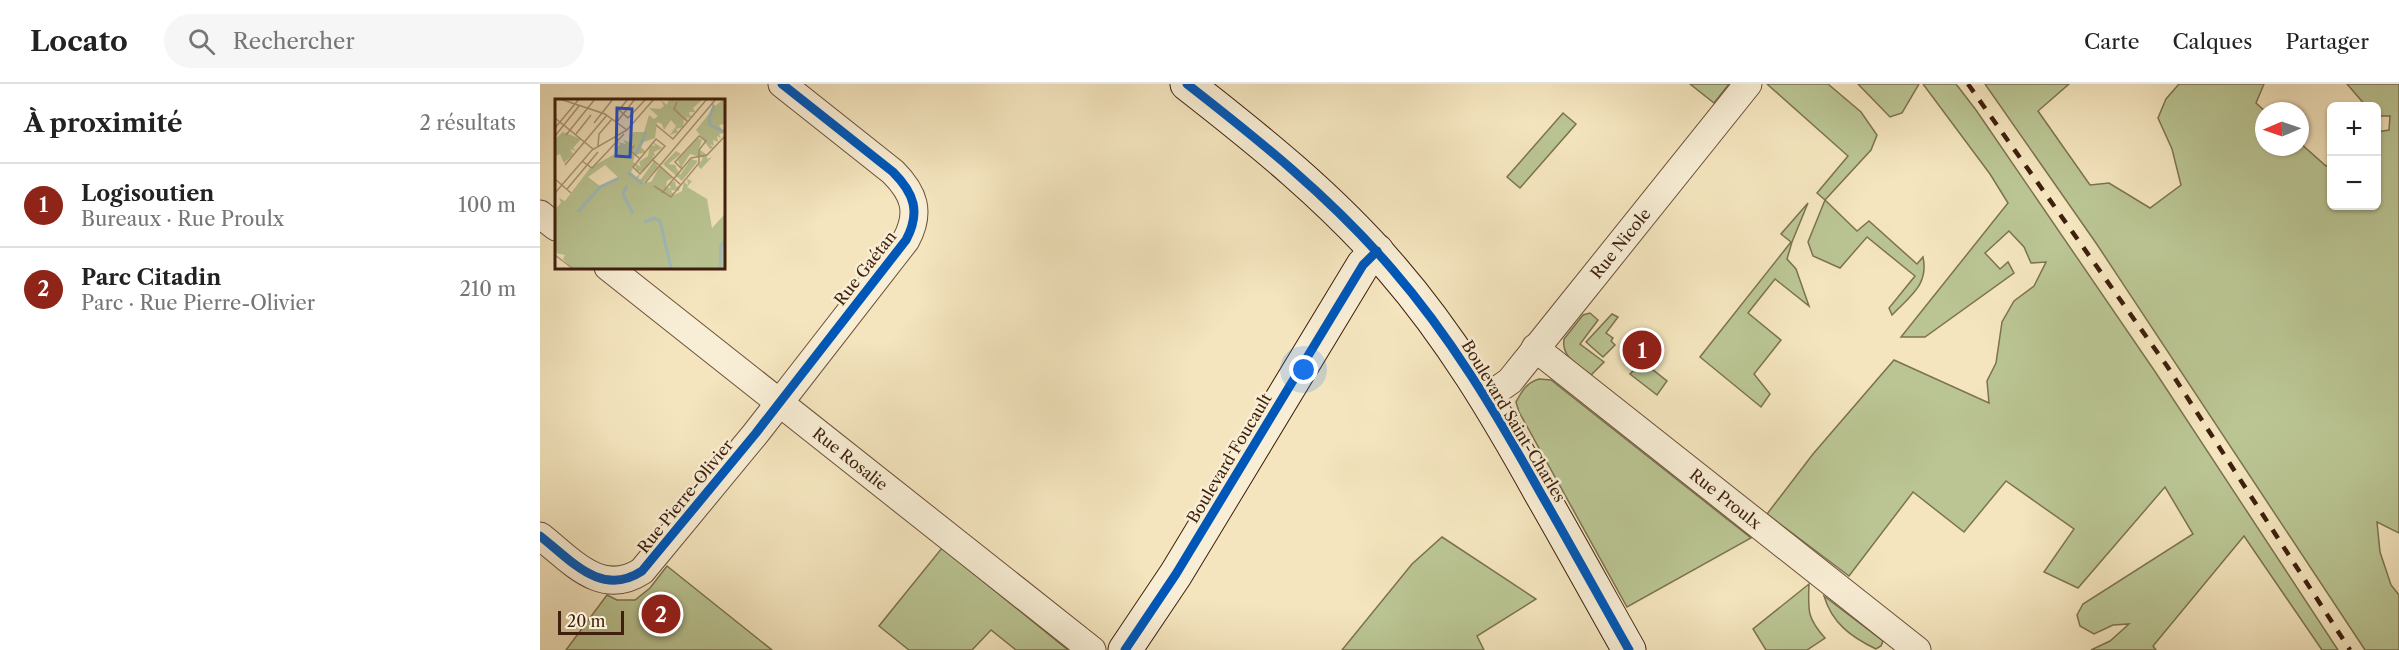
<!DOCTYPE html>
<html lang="fr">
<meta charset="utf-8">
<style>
body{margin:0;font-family:"Libre Caslon Text",serif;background:#f6f6f6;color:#222}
.controls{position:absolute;right:18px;top:18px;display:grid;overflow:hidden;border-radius:9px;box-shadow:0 2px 4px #0004}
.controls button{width:54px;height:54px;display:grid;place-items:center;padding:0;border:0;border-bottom:2px solid #e0e0e0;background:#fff;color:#222;font:30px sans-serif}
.compass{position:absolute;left:1715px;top:18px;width:54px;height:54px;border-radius:50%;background:#fff;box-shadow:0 2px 4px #0004;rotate:268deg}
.scale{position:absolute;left:18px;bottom:15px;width:66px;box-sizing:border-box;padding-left:6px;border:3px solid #3f1f0d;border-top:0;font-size:16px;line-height:21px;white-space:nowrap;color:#3f1f0d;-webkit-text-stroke:4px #f8eed5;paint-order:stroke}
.you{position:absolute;left:764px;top:286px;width:21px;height:21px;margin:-15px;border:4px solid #fff;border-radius:50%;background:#1a73e8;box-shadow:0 0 0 9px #1a73e833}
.badge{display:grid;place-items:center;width:39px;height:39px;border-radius:50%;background:#8f2418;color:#fff;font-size:20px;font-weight:700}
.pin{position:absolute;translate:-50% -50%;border:3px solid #fff;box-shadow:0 2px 6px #0006}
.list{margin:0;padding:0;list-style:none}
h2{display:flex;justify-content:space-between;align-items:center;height:78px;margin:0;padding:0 24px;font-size:26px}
h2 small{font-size:20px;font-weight:400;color:#767676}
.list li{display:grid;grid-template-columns:39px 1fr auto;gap:18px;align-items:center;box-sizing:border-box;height:84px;padding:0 24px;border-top:2px solid #e0e0e0}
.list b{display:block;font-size:22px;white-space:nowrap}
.list p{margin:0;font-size:20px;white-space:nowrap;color:#767676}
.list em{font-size:20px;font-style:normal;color:#767676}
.icon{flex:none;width:33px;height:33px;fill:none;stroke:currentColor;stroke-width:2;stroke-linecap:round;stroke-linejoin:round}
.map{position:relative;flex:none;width:1859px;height:566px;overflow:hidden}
header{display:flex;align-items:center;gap:36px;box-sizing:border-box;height:84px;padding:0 30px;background:#fff;border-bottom:2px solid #e0e0e0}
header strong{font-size:28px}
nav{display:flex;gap:33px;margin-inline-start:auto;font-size:21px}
.search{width:420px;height:54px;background:#f6f6f6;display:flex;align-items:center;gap:15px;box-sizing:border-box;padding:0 21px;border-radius:33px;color:#767676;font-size:22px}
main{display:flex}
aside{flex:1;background:#fff}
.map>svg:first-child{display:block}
</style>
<header>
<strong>Locato</strong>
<div class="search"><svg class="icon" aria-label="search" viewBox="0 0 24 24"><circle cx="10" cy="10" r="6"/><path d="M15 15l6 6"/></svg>Rechercher</div>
<nav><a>Carte</a><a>Calques</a><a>Partager</a></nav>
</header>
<main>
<aside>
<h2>À proximité<small>2 résultats</small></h2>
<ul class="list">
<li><span class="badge">1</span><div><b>Logisoutien</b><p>Bureaux · Rue Proulx</p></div><em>100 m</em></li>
<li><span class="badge">2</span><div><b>Parc Citadin</b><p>Parc · Rue Pierre-Olivier</p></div><em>210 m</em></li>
</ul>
</aside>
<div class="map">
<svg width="1859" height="566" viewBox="0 0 1859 566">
<rect width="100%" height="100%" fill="#f4e5be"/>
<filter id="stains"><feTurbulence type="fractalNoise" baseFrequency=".00333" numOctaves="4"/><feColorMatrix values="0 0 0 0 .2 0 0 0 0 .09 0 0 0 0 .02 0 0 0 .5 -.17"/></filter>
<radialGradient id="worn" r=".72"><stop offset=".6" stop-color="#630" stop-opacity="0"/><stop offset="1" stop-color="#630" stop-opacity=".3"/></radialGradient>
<g fill="#bac593" stroke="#7c7250" stroke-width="1.5">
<polygon points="1150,0 1189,0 1174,19"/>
<path d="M 1227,0 L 1288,0 L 1321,28 L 1337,51 L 1331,66 L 1285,116 L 1317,147 L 1329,137 L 1377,180 L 1383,173 C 1389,201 1370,212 1352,231 L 1349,224 L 1375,192 L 1327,153 L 1300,184 L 1273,172 L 1268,158 L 1285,116 L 1277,109 L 1308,72 Z"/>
<polygon points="1318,0 1379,0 1362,29 1350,33"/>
<polygon points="1383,0 1416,0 1436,26 1616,289 1798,566 1782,566 1704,452 1613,562 1616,566 1551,566 1570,557 1589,540 1573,541 1554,550 1540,542 1537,531 1543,520 1653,450 1625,403 1538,504 1504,488 1534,445 1466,397 1424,448 1373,408 1309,492 1227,430 1273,370 1354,276 1449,319 1447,297 1456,279 1462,238 1474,217 1494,202 1506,178 1491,179 1484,163 1469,147 1445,169 1460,185 1468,178 1474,189 1385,253 1361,253 1468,119 1450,90"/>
<polygon points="1445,0 1529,0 1498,27 1550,101 1569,99 1610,124 1641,101 1632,65 1618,34 1626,15 1639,0 1724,0 1716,19 1725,27 1724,63 1760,63 1760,59 1786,82 1791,79 1792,122 1836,122 1837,48 1849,46 1850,32 1837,32 1836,22 1826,22 1807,0 1859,0 1859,449 1837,438 1840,468 1851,501 1859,511 1859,566 1825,566 1556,159"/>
<polygon points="1023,29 1036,40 980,104 967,93"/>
<polygon points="1268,119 1252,158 1247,175 1256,185 1269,222 1235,195 1208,229 1241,256 1214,290 1230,310 1221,323 1160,273 1251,158 1241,150"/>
<path d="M 1050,229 L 1058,236 L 1040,260 L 1064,278 L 1051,291 C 1038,281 1021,273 1024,255 L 1043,231 Z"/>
<polygon points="1072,230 1078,233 1066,249 1073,254 1071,257 1075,261 1063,273 1046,258"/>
<polygon points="1103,277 1106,280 1109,277 1114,282 1112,285 1127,297 1117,311 1090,290"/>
<path d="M 999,295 L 1011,296 L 1211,454 L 1087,523 L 979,328 L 976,318 C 982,307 986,299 999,295 Z"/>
<polygon points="902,453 996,515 937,552 944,566 802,566 872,480"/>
<polygon points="402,464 528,566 476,566 451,546 432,566 369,566 339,542"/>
<polygon points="127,482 232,566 26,566 67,511 77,516 95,516 110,504"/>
<path d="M 1269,500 C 1268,527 1267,534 1285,554 L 1267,566 L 1226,566 L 1213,545 Z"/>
<path d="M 1284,512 L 1343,557 L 1341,562 L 1336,565 C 1311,553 1292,539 1284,512 Z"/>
</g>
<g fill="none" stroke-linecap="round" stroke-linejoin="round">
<defs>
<g id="street">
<polyline points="0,130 16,143"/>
<path id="s1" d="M 68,183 L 552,566"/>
<path id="s2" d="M 995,264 L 1377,566"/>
<path id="s3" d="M 946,314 L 970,297 L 1208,0"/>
<path d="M 0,452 C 31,476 61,514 102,487 L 216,349 L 366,156 C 381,128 374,109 353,88 L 242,0"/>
</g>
<g id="secondary">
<path d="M 647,0 C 720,57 791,114 852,185 C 911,253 956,329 1000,408 C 1030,460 1059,513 1089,566"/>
<polyline points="585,566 636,490 823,181 837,167"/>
</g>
</defs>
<use href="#street" stroke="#6c5039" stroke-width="29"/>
<use href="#secondary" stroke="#3f1f0d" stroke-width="35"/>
<use href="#street" stroke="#f8eed5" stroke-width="27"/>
<use href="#secondary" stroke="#f8eed5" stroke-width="33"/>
<polyline stroke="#3f1f0d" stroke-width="4.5" stroke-dasharray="10 10" stroke-linecap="butt" points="1428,0 1627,282 1810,566"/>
<defs>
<g id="cycleway">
<path d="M 647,0 C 720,57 791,114 852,185 C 911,253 956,329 1000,408 C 1030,460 1059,513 1089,566"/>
<path d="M 0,452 C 31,476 61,514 102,487 L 216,349 L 366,156 C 381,128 374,109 353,88 L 242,0"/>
<polyline points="585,566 636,490 823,181 837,167"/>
</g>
</defs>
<use href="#cycleway" stroke="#f8eed5" stroke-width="13"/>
<use href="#cycleway" stroke="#0057b8" stroke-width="9"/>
</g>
<g text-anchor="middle" stroke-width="5" stroke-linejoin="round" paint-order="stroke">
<g font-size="16" fill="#3f1f0d" stroke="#f8eed5">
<text dy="6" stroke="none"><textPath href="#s3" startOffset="206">Rue Nicole</textPath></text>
<text transform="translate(325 184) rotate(-52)" y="6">Rue Gaétan</text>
<text transform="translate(974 337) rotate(59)" y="6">Boulevard Saint-Charles</text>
<text dy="6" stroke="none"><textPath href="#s1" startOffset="309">Rue Rosalie</textPath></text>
<text transform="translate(689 374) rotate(-59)" y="6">Boulevard Foucault</text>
<text transform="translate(145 412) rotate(-51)" y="6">Rue Pierre-Olivier</text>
<text dy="6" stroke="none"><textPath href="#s2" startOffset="243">Rue Proulx</textPath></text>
</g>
</g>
<g transform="translate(15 15)">
<rect width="170" height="170" fill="#f4e5be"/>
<path d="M 105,0 L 112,6 L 114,0 L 114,2 L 116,0 L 146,0 L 146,2 L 138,9 L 140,13 L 134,13 L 135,17 L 138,16 L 135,19 L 131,18 L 133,21 L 129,20 L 128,28 L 121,30 L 123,33 L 115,36 L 121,27 L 116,21 L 109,31 L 107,25 L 102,23 L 100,39 L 89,43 L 86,48 L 91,53 L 80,56 L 78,63 L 86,68 L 84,63 L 93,57 L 95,46 L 100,47 L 98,43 L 107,49 L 99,53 L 100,58 L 97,56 L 99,60 L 88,73 L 82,72 L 80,65 L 76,73 L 81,78 L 85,75 L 83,80 L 86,80 L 99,62 L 103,68 L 88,84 L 96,83 L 105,67 L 118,79 L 112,82 L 111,88 L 116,89 L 114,85 L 120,82 L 121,88 L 125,86 L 124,92 L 116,91 L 119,96 L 127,92 L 129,83 L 133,86 L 132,80 L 137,82 L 132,88 L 152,100 L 157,129 L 169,116 L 169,169 L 17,169 L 8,160 L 10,156 L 0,154 L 0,110 L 6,104 L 4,99 L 10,102 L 35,69 L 63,53 L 60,50 L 65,45 L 59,42 L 71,45 L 68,41 L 74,43 L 78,33 L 89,33 L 94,16 L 99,20 L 103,17 L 94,9 L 105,10 L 109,7 ZM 50,66 L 64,79 L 45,87 L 33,78 ZM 156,0 L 160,7 L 169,0 L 169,25 L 164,26 L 169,34 L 164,35 L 166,39 L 162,37 L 163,43 L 158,41 L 159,47 L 155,45 L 158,49 L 155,50 L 141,31 L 158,10 ZM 8,33 L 26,40 L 18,49 L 21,52 L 15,50 L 18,55 L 9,64 L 5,55 L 0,57 L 0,40 ZM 143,39 L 147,41 L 144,50 L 152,56 L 152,60 L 157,58 L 146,70 L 143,67 L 148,59 L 135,55 L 126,69 L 123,61 ZM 121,52 L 126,55 L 113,65 L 120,66 L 125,76 L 136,60 L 143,62 L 127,82 L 108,65 Z" fill="#bac593" fill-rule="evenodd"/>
<path fill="none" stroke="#a1bcbc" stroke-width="3" d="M 159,7 L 154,19 L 155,26 L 170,33M 81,55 L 91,33M 73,74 L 88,85M 72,86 L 68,95 L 78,115M 23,113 L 45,88 L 64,79M 89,123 L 99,119 L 105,122 L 116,169M 165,169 L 166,146 L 170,142"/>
<path fill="none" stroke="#ac9677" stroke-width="1.5" d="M 5,0 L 50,15 L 72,31M 73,0 L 64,11 L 73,19 L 90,1M 122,3 L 119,10 L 133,23M 0,19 L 38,50M 39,24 L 58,0M 61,24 L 80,0M 101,26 L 118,40 L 152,0M 0,29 L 24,0M 21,35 L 36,16M 11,36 L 40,0M 0,37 L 24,7M 101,40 L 110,47 L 85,75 L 78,68 ZM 79,46 L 76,52 L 85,60M 43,47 L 44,35 L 57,20M 98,61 L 126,86M 27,62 L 37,69 L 69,35M 10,66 L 52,16M 0,80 L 16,94M 90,84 L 161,0M 99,87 L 116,98 L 144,64 L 144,51 L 151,42 L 144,37 L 120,63 L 127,70M 12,90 L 43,53M 0,94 L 37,51 L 72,31 L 99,0M 107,94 L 136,59 L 152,56 L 170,37M 0,156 L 17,169"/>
<path fill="#1d4ed8" fill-opacity="0.15" stroke="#1d4ed8" stroke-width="3" d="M 62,9 L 77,10 L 75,58 L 61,57 Z"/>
<rect width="170" height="170" fill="none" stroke="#3f1f0d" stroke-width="3"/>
</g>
<rect width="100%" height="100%" filter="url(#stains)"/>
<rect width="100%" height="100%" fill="url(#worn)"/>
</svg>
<div class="controls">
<button>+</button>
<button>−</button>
</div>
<svg class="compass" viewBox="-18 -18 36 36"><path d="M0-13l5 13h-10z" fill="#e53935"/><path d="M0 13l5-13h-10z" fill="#767676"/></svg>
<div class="scale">20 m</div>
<div class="you"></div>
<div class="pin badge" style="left:1102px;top:266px">1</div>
<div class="pin badge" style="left:121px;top:530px">2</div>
</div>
</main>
